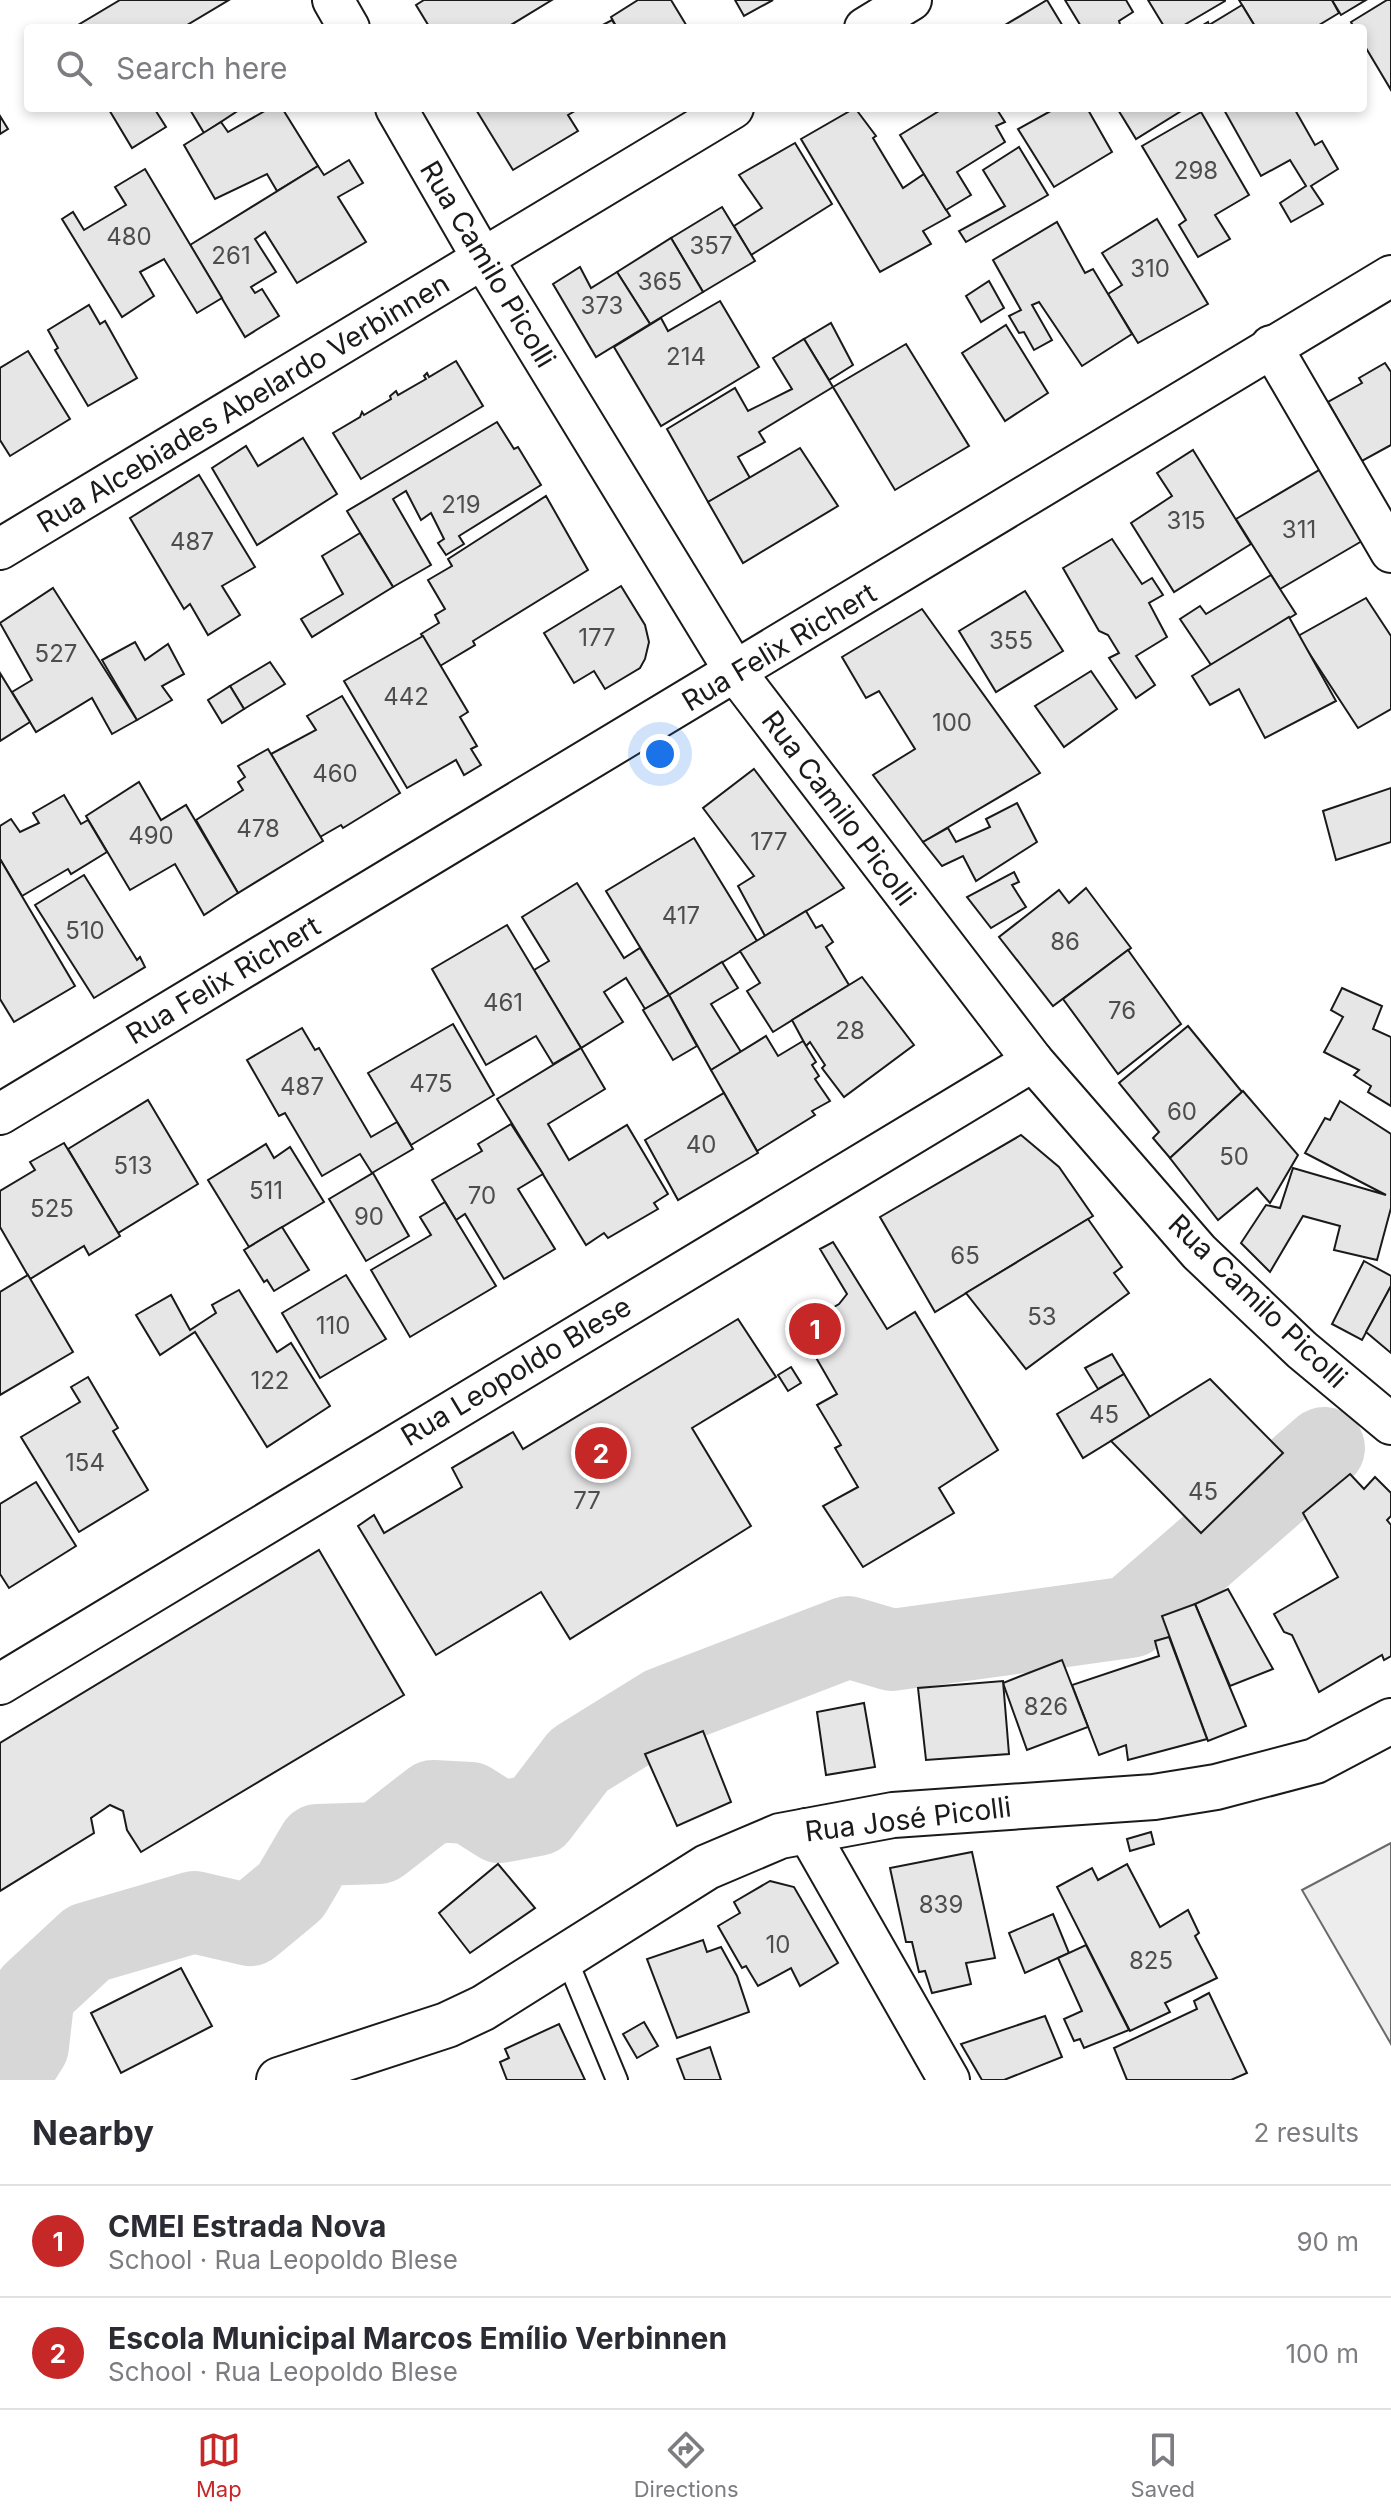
<!DOCTYPE html>
<meta charset="utf-8">
<style>
body{margin:0;font-family:Inter,sans-serif;background:#f7f7f7;color:#2b2b33}
.you{position:absolute;left:660px;top:754px;width:28px;height:28px;margin:-20px;border:6px solid #fff;border-radius:50%;background:#1a73e8;box-shadow:0 0 0 12px #1a73e833}
.badge{display:grid;place-items:center;width:52px;height:52px;border-radius:50%;background:#c62828;color:#fff;font-size:26px;font-weight:700}
.pin{position:absolute;translate:-50% -50%;border:4px solid #fff;box-shadow:0 2px 8px #0006}
.list{margin:0;padding:0;list-style:none}
h2{display:flex;justify-content:space-between;align-items:center;height:104px;margin:0;padding:0 32px;font-size:34px}
h2 small{font-size:26px;font-weight:400;color:#7c7c81}
.list li{display:grid;grid-template-columns:52px 1fr auto;gap:24px;align-items:center;box-sizing:border-box;height:112px;padding:0 32px;border-top:2px solid #e1e1e2}
.list b{display:block;font-size:30px;white-space:nowrap}
.list p{margin:0;font-size:26px;white-space:nowrap;color:#7c7c81}
.list em{font-size:26px;font-style:normal;color:#7c7c81}
.icon{flex:none;width:44px;height:44px;fill:none;stroke:currentColor;stroke-width:2;stroke-linecap:round;stroke-linejoin:round}
.map{position:relative;flex:none;width:1391px;height:2080px;overflow:hidden}
.search{position:absolute;background:#fff;box-shadow:0 4px 12px #0003;left:24px;right:24px;top:24px;height:88px;display:flex;align-items:center;gap:20px;box-sizing:border-box;padding:0 28px;border-radius:8px;color:#7c7c81;font-size:30px}
.sheet{height:328px;background:#fff}
nav{display:flex;justify-content:space-around;align-items:center;box-sizing:border-box;height:112px;border-top:2px solid #e1e1e2;background:#fff;font-size:22px;color:#7c7c81}
nav a{display:grid;justify-items:center;gap:4px}
nav .on{color:#c62828}
.map>svg:first-child{display:block}
</style>
<div class="map">
<svg width="1391" height="2080" viewBox="0 0 1391 2080">
<rect width="100%" height="100%" fill="#fff"/>
<polygon fill="#ededed" stroke="#6a6a6a" stroke-width="2" points="1391,1843 1391,2044 1302,1890"/>
<g fill="none" stroke-linecap="round" stroke-linejoin="round">
<polyline stroke="#d7d7d7" stroke-width="82" points="6,2080 28,2046 34,1993 88,1943 194,1912 250,1925 291,1891 318,1845 379,1843 433,1801 470,1803 500,1822 537,1815 579,1760 663,1708 848,1637 892,1650 1130,1617 1324,1448"/>
</g>
<g fill="#e6e6e6" stroke="#1a1a1a" stroke-width="2">
<polygon points="120,0 229,0 182,28 73,28"/>
<polygon points="552,0 506,28 430,28 416,5 424,0"/>
<polygon points="638,0 671,0 688,28 617,28 611,17"/>
<polygon points="735,0 773,0 744,16"/>
<polygon points="1047,0 1064,28 1000,28"/>
<polygon points="1065,0 1126,0 1133,12 1119,21 1121,28 1082,28"/>
<polygon points="1148,0 1225,0 1225,1 1179,28 1165,28"/>
<polygon points="1239,0 1332,0 1339,13 1314,28 1256,28"/>
<polygon points="1332,0 1366,0 1341,15"/>
<polygon points="1387,0 1391,0 1391,90 1363,43 1363,28 1354,28 1351,22"/>
<polygon points="1242,5 1256,28 1198,28 1208,22 1209,25"/>
<polygon points="612,20 617,28 597,28"/>
<polygon points="108,108 154,108 166,127 132,148"/>
<polygon points="189,108 242,108 204,133"/>
<polygon points="270,108 282,108 318,166 277,191 267,174 215,199 184,145 221,122 228,132"/>
<polygon points="475,108 580,108 568,115 578,131 513,170"/>
<polygon points="855,108 876,136 873,138 903,188 924,174 950,216 923,231 931,244 880,272 801,139"/>
<polygon points="944,108 996,108 1005,122 996,126 1005,142 957,172 971,195 946,210 900,135"/>
<polygon points="1056,108 1087,108 1112,152 1054,187 1018,129"/>
<polygon points="1117,108 1186,108 1136,139"/>
<polygon points="1223,108 1294,108 1315,145 1322,141 1338,169 1311,186 1323,204 1291,222 1280,203 1306,186 1290,160 1261,176"/>
<polygon points="1201,112 1249,195 1215,215 1230,239 1198,257 1179,225 1186,220 1142,146"/>
<polygon points="0,116 8,129 0,134"/>
<polygon points="795,143 832,204 751,255 734,226 762,208 739,175"/>
<polygon points="1019,147 1048,195 966,242 959,231 1005,206 983,170"/>
<polygon points="349,160 363,183 338,197 366,242 297,283 265,232 255,239 276,272 251,287 255,293 262,289 279,316 245,337 190,245 318,166 324,175"/>
<polygon points="145,169 222,298 197,313 164,259 140,272 154,296 122,317 62,219 73,212 84,230 126,205 115,187"/>
<polygon points="722,207 755,261 703,292 671,238"/>
<polygon points="1157,219 1208,304 1138,343 1108,294 1122,285 1102,253"/>
<polygon points="1057,222 1085,273 1093,269 1132,334 1082,366 1039,302 1032,305 1052,340 1034,350 1024,332 1019,333 1009,316 1021,310 993,260"/>
<polygon points="671,238 703,292 650,324 617,272"/>
<polygon points="580,267 591,288 617,272 650,324 596,357 553,284"/>
<polygon points="989,281 1004,308 981,322 966,296"/>
<polygon points="720,301 759,367 661,426 614,347 661,318 668,331"/>
<polygon points="89,305 100,324 105,321 137,378 88,406 55,350 58,348 48,330"/>
<polygon points="831,323 853,365 829,380 804,339"/>
<polygon points="1006,325 1048,393 1005,421 962,353"/>
<polygon points="804,339 833,387 759,432 765,442 738,457 750,478 708,502 667,429 735,388 748,411 792,389 773,358"/>
<polygon points="906,344 969,446 895,490 833,387"/>
<polygon points="28,351 70,419 10,456 0,440 0,368"/>
<polygon points="456,361 483,406 361,479 333,433 360,417 362,412 364,415 391,399 390,396 396,391 398,395 426,379 424,376 427,373 429,377"/>
<polygon points="1385,363 1391,372 1391,445 1362,461 1328,402 1362,383 1359,378"/>
<polygon points="497,422 514,449 518,447 541,485 459,536 464,544 446,555 438,543 444,539 431,513 421,520 406,491 393,499 431,565 393,587 347,511"/>
<polygon points="303,438 337,494 257,545 212,468 246,446 258,466"/>
<polygon points="800,448 838,506 743,563 708,502"/>
<polygon points="1193,450 1251,544 1174,592 1131,523 1172,496 1157,473"/>
<polygon points="1321,469 1362,541 1280,589 1236,519"/>
<polygon points="199,475 255,567 222,586 240,615 208,635 190,604 184,609 130,518"/>
<polygon points="546,496 588,570 473,641 475,645 440,666 421,634 439,623 435,615 445,609 428,580 452,566 448,559"/>
<polygon points="360,533 393,587 312,637 301,619 343,594 322,556"/>
<polygon points="1112,539 1142,584 1152,578 1163,595 1149,603 1167,637 1136,656 1155,685 1136,698 1109,658 1119,653 1108,635 1099,631 1063,568"/>
<polygon points="1271,575 1296,614 1211,665 1180,619 1200,606 1206,614"/>
<polygon points="621,586 645,625 649,642 645,659 640,668 605,689 594,671 574,683 544,633"/>
<polygon points="53,588 137,720 112,734 92,698 36,732 12,692 32,680 0,623"/>
<polygon points="1025,591 1063,651 996,692 959,631"/>
<polygon points="1366,598 1391,636 1391,709 1358,728 1298,636"/>
<polygon points="922,609 1040,773 923,842 873,775 915,749 879,691 866,698 842,657"/>
<polygon points="1289,617 1336,701 1265,738 1239,689 1210,705 1192,676"/>
<polygon points="423,636 468,712 460,717 477,746 471,749 481,765 464,775 456,760 407,788 344,681"/>
<polygon points="135,642 145,660 168,644 184,674 162,686 172,700 137,720 102,660"/>
<polygon points="270,662 285,684 244,709 230,686"/>
<polygon points="1091,671 1117,709 1064,747 1035,706"/>
<polygon points="0,673 30,722 0,741"/>
<polygon points="230,686 244,709 222,723 208,700"/>
<polygon points="342,696 400,793 343,828 341,825 320,837 271,754 316,730 307,716"/>
<polygon points="268,749 323,841 238,893 196,820 243,790 238,782 245,777 238,766"/>
<polygon points="754,769 844,888 765,936 738,886 754,876 703,808"/>
<polygon points="139,782 161,820 186,805 238,893 204,915 175,864 130,890 86,816"/>
<polygon points="1391,788 1391,842 1336,860 1323,811"/>
<polygon points="64,795 81,824 88,820 107,852 71,874 68,869 22,896 0,859 0,826 11,819 20,832 39,823 33,813"/>
<polygon points="1017,803 1037,842 976,881 963,856 942,866 923,842 948,828 956,842 990,827 986,819"/>
<polygon points="694,838 757,941 669,995 606,891"/>
<polygon points="0,859 75,986 14,1022 0,999"/>
<polygon points="1014,872 1019,882 1012,885 1026,907 991,928 967,897"/>
<polygon points="84,875 137,960 140,957 145,967 94,998 35,905"/>
<polygon points="577,883 624,958 640,948 669,995 645,1009 626,978 604,992 623,1022 581,1048 534,970 549,961 522,917"/>
<polygon points="1086,888 1131,948 1053,1006 999,937 1059,890 1069,903"/>
<polygon points="806,911 816,928 822,925 833,942 826,947 849,985 773,1032 747,991 760,983 740,951"/>
<polygon points="507,925 581,1048 553,1064 536,1036 486,1065 432,969"/>
<polygon points="1128,950 1181,1024 1118,1074 1063,999"/>
<polygon points="722,962 738,988 711,1004 741,1052 711,1070 669,995"/>
<polygon points="862,977 914,1045 844,1097 822,1068 825,1065 810,1042 806,1046 792,1020"/>
<polygon points="1342,988 1382,1006 1373,1029 1391,1037 1391,1106 1368,1092 1371,1086 1354,1075 1359,1070 1324,1052 1343,1017 1331,1010"/>
<polygon points="669,995 697,1046 673,1060 643,1010"/>
<polygon points="453,1024 494,1095 411,1145 368,1073"/>
<polygon points="1188,1026 1242,1092 1170,1158 1153,1138 1159,1132 1119,1083"/>
<polygon points="302,1028 315,1050 319,1048 371,1137 397,1122 413,1149 372,1173 360,1154 322,1176 285,1113 279,1116 247,1060"/>
<polygon points="766,1036 778,1056 803,1041 816,1062 812,1065 819,1076 815,1079 830,1101 812,1111 815,1115 757,1151 711,1070"/>
<polygon points="581,1048 605,1089 548,1124 569,1160 627,1125 668,1194 654,1203 658,1209 608,1238 604,1233 586,1245 497,1099"/>
<polygon points="1243,1091 1298,1155 1270,1203 1257,1188 1218,1220 1170,1158"/>
<polygon points="724,1093 758,1153 678,1200 645,1140"/>
<polygon points="148,1100 198,1184 118,1233 68,1149"/>
<polygon points="1340,1101 1391,1134 1391,1208 1377,1260 1334,1250 1340,1226 1303,1216 1270,1272 1241,1243 1266,1205 1280,1208 1293,1168 1386,1195 1305,1153 1325,1118 1330,1120"/>
<polygon points="511,1124 543,1174 518,1189 555,1249 504,1279 465,1214 456,1220 432,1180 482,1151 478,1144"/>
<polygon points="1021,1135 1059,1167 1093,1216 935,1312 880,1217"/>
<polygon points="64,1143 120,1236 89,1255 84,1246 30,1279 0,1227 0,1191 35,1170 30,1162"/>
<polygon points="266,1144 274,1158 290,1147 324,1202 249,1247 208,1180"/>
<polygon points="373,1173 409,1236 366,1261 329,1199"/>
<polygon points="445,1202 496,1286 410,1337 371,1270 431,1235 420,1217"/>
<polygon points="1088,1219 1122,1267 1114,1273 1129,1293 1026,1369 966,1293"/>
<polygon points="282,1227 309,1270 274,1291 267,1280 264,1282 244,1250"/>
<polygon points="833,1242 887,1329 915,1312 998,1450 939,1488 954,1513 863,1567 823,1506 858,1487 835,1448 841,1445 817,1405 837,1394 799,1328 839,1304 847,1294 820,1249"/>
<polygon points="1364,1261 1391,1276 1391,1286 1362,1340 1332,1324"/>
<polygon points="28,1275 73,1352 0,1395 0,1292"/>
<polygon points="346,1275 386,1339 320,1378 282,1313"/>
<polygon points="1391,1286 1391,1353 1366,1332"/>
<polygon points="239,1290 277,1352 291,1343 330,1406 267,1447 195,1332 160,1355 136,1315 171,1295 190,1330 216,1313 212,1305"/>
<polygon points="738,1319 776,1377 692,1428 751,1526 570,1639 541,1592 436,1655 358,1526 374,1515 384,1533 462,1487 452,1468 513,1432 523,1449"/>
<polygon points="1112,1354 1124,1374 1098,1389 1085,1368"/>
<polygon points="791,1367 801,1383 788,1391 778,1375"/>
<polygon points="1124,1374 1150,1417 1083,1458 1057,1414"/>
<polygon points="88,1377 118,1428 113,1431 148,1490 79,1532 21,1437 80,1402 71,1387"/>
<polygon points="1210,1379 1283,1453 1201,1533 1111,1441"/>
<polygon points="1350,1474 1364,1489 1375,1477 1391,1493 1391,1516 1387,1520 1391,1525 1391,1656 1384,1660 1382,1655 1319,1692 1292,1635 1284,1632 1274,1614 1338,1577 1303,1513"/>
<polygon points="36,1482 76,1546 9,1588 0,1574 0,1504"/>
<polygon points="319,1550 404,1695 141,1852 127,1830 123,1811 110,1805 91,1818 94,1833 0,1891 0,1743"/>
<polygon points="1228,1589 1273,1669 1230,1686 1195,1604"/>
<polygon points="1195,1604 1246,1726 1208,1741 1162,1616"/>
<polygon points="1169,1637 1207,1739 1128,1760 1126,1745 1099,1755 1072,1685 1159,1656 1155,1641"/>
<polygon points="1062,1660 1088,1727 1027,1750 1003,1683"/>
<polygon points="1003,1681 1009,1754 926,1760 918,1688"/>
<polygon points="864,1703 875,1767 826,1775 817,1712"/>
<polygon points="703,1731 731,1802 677,1826 645,1754"/>
<polygon points="1151,1832 1154,1844 1130,1851 1127,1839"/>
<polygon points="972,1852 995,1958 966,1963 971,1984 932,1993 925,1971 919,1972 912,1942 906,1942 890,1868"/>
<polygon points="498,1864 535,1908 470,1953 439,1913"/>
<polygon points="1127,1864 1160,1927 1188,1910 1199,1933 1195,1936 1217,1978 1165,2003 1170,2012 1130,2031 1057,1887 1092,1868 1098,1880"/>
<polygon points="770,1881 794,1887 838,1963 800,1986 791,1968 758,1986 746,1966 742,1968 718,1926 740,1913 734,1902"/>
<polygon points="1053,1914 1069,1953 1025,1973 1009,1933"/>
<polygon points="703,1940 707,1952 721,1947 737,1976 749,2012 677,2038 647,1959"/>
<polygon points="1086,1945 1129,2030 1084,2048 1080,2039 1074,2041 1064,2019 1082,2011 1058,1958"/>
<polygon points="181,1968 212,2026 121,2073 91,2013"/>
<polygon points="1209,1993 1247,2073 1231,2080 1127,2080 1114,2048 1197,2009 1194,2001"/>
<polygon points="1045,2016 1062,2057 1004,2080 982,2080 961,2044"/>
<polygon points="644,2022 658,2046 637,2058 623,2034"/>
<polygon points="559,2024 585,2080 507,2080 500,2062 509,2058 505,2049"/>
<polygon points="710,2047 721,2080 685,2080 677,2059"/>
</g>
<g fill="none" stroke-linecap="round" stroke-linejoin="round">
<defs>
<polyline id="lane" points="565,1955 617,2080"/>
<g id="street">
<polyline points="333,0 349,28"/>
<polyline points="865,28 911,0"/>
<polyline points="396,108 483,259 736,673 1033,1061 1199,1252 1302,1350 1391,1424"/>
<polyline points="1271,346 1391,552"/>
<polyline points="0,549 733,108"/>
<polyline points="0,1114 1391,276"/>
<polyline points="0,1684 1033,1061"/>
<polyline points="806,1829 949,2080"/>
</g>
<polyline id="secondary" points="279,2080 447,2025 483,2008 707,1867 780,1836 893,1815 1154,1797 1216,1787 1315,1761 1391,1721"/>
</defs>
<use href="#lane" stroke="#1a1a1a" stroke-width="24"/>
<use href="#street" stroke="#1a1a1a" stroke-width="44"/>
<use href="#secondary" stroke="#1a1a1a" stroke-width="48"/>
<use href="#lane" stroke="#fff" stroke-width="20"/>
<use href="#street" stroke="#fff" stroke-width="40"/>
<use href="#secondary" stroke="#fff" stroke-width="44"/>
</g>
<g text-anchor="middle" stroke-width="6" stroke-linejoin="round" paint-order="stroke">
<g font-size="24" fill="#4d4d4d">
<text x="1196" y="179">298</text>
<text x="129" y="245">480</text>
<text x="711" y="254">357</text>
<text x="231" y="264">261</text>
<text x="1150" y="277">310</text>
<text x="660" y="290">365</text>
<text x="602" y="314">373</text>
<text x="686" y="365">214</text>
<text x="461" y="513">219</text>
<text x="1186" y="529">315</text>
<text x="1299" y="538">311</text>
<text x="192" y="550">487</text>
<text x="597" y="646">177</text>
<text x="1011" y="649">355</text>
<text x="56" y="662">527</text>
<text x="406" y="705">442</text>
<text x="952" y="731">100</text>
<text x="335" y="782">460</text>
<text x="258" y="837">478</text>
<text x="151" y="844">490</text>
<text x="769" y="850">177</text>
<text x="681" y="924">417</text>
<text x="85" y="939">510</text>
<text x="1065" y="950">86</text>
<text x="503" y="1011">461</text>
<text x="1122" y="1019">76</text>
<text x="850" y="1039">28</text>
<text x="431" y="1092">475</text>
<text x="302" y="1095">487</text>
<text x="1182" y="1120">60</text>
<text x="701" y="1153">40</text>
<text x="1234" y="1165">50</text>
<text x="133" y="1174">513</text>
<text x="266" y="1199">511</text>
<text x="482" y="1204">70</text>
<text x="52" y="1217">525</text>
<text x="369" y="1225">90</text>
<text x="965" y="1264">65</text>
<text x="1042" y="1325">53</text>
<text x="333" y="1334">110</text>
<text x="270" y="1389">122</text>
<text x="1104" y="1423">45</text>
<text x="85" y="1471">154</text>
<text x="1203" y="1500">45</text>
<text x="587" y="1509">77</text>
<text x="1046" y="1715">826</text>
<text x="941" y="1913">839</text>
<text x="778" y="1953">10</text>
<text x="1151" y="1969">825</text>
</g>
<g font-size="28" fill="#1a1a1a" stroke="#fff">
<text transform="translate(488 264) rotate(59)" y="10">Rua Camilo Picolli</text>
<text transform="translate(243 403) rotate(-31)" y="10">Rua Alcebiades Abelardo Verbinnen</text>
<text transform="translate(779 647) rotate(-31)" y="10">Rua Felix Richert</text>
<text transform="translate(839 808) rotate(53)" y="10">Rua Camilo Picolli</text>
<text transform="translate(223 980) rotate(-31)" y="10">Rua Felix Richert</text>
<text transform="translate(1258 1301) rotate(44)" y="10">Rua Camilo Picolli</text>
<text transform="translate(516 1371) rotate(-31)" y="10">Rua Leopoldo Blese</text>
<text transform="translate(908 1819) rotate(-7)" y="10">Rua José Picolli</text>
</g>
</g>
</svg>
<div class="you"></div>
<div class="pin badge" style="left:815px;top:1329px">1</div>
<div class="pin badge" style="left:601px;top:1453px">2</div>
<div class="search"><svg class="icon" aria-label="search" viewBox="0 0 24 24"><circle cx="10" cy="10" r="6"/><path d="M15 15l6 6"/></svg>Search here</div>
</div>
<section class="sheet">
<h2>Nearby<small>2 results</small></h2>
<ul class="list">
<li><span class="badge">1</span><div><b>CMEI Estrada Nova</b><p>School · Rua Leopoldo Blese</p></div><em>90 m</em></li>
<li><span class="badge">2</span><div><b>Escola Municipal Marcos Emílio Verbinnen</b><p>School · Rua Leopoldo Blese</p></div><em>100 m</em></li>
</ul>
</section>
<nav>
<a class="on"><svg class="icon" aria-label="map" viewBox="0 0 24 24"><path d="M3 6l6-2 6 2 6-2v14l-6 2-6-2-6 2zM9 4v14M15 6v14"/></svg>Map</a>
<a><svg class="icon" aria-label="directions" viewBox="0 0 24 24"><path d="M12 3l9 9-9 9-9-9zM9 14v-3h6M13 9l2 2-2 2"/></svg>Directions</a>
<a><svg class="icon" aria-label="saved" viewBox="0 0 24 24"><path d="M7 4h10v16l-5-4-5 4z"/></svg>Saved</a>
</nav>
